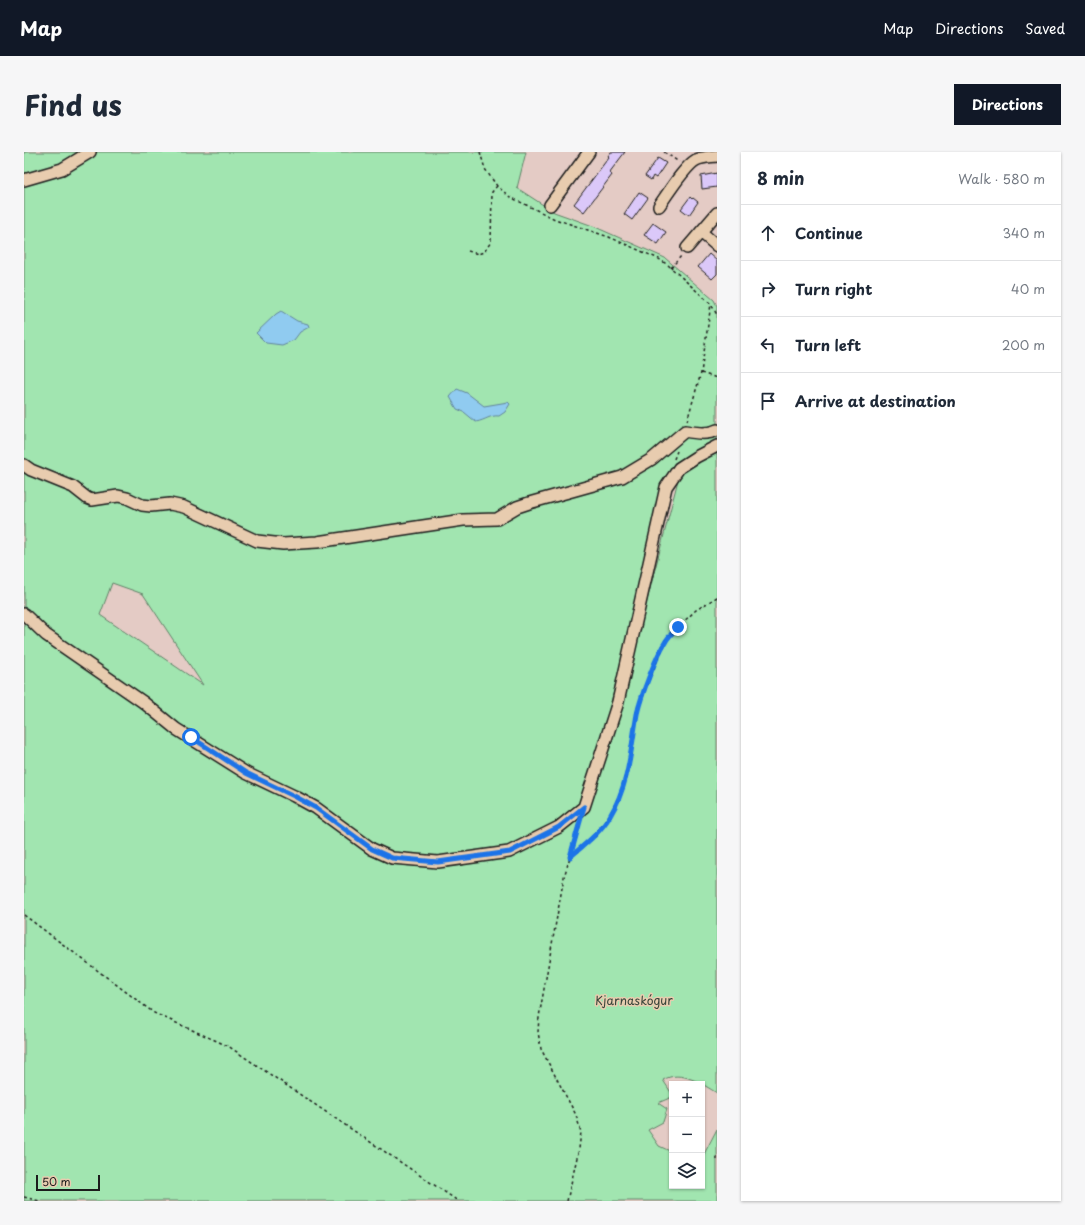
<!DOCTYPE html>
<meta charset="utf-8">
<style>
body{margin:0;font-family:"Playpen Sans",sans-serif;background:#f6f6f7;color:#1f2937}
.controls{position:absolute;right:12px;bottom:12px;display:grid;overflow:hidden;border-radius:0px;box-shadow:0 1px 3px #0004}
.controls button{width:36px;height:36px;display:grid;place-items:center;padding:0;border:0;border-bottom:1px solid #e0e1e3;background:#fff;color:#1f2937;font:20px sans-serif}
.scale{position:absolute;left:12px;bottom:10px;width:64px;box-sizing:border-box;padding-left:4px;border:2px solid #1c1c1c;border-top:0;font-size:11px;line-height:14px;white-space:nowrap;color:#1c1c1c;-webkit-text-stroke:3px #e8ccaf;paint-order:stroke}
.stop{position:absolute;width:12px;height:12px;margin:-9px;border:3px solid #1a73e8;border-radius:50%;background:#fff}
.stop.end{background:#1a73e8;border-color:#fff;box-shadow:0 1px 4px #0008}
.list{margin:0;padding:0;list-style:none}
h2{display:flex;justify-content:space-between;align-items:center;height:52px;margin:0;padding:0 16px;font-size:17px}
h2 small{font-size:13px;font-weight:400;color:#747a83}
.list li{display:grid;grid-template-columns:26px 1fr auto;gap:12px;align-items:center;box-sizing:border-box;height:56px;padding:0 16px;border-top:1px solid #e0e1e3}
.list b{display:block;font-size:15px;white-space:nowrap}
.list em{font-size:13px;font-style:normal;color:#747a83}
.icon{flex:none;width:22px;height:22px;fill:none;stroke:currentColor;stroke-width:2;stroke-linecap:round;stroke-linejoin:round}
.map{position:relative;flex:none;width:693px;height:1049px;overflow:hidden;border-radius:0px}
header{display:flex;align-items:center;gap:24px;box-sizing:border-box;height:56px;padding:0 20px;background:#111827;color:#fff}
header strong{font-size:19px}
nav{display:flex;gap:22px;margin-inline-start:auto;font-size:14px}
.intro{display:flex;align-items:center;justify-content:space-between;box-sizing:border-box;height:96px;padding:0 24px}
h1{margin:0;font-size:28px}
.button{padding:10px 18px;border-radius:0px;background:#111827;color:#fff;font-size:14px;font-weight:700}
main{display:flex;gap:24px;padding:0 24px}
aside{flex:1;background:#fff;border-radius:0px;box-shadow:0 1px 3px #0004}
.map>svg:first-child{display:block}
</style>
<header>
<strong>Map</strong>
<nav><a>Map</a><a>Directions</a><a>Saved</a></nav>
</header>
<div class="intro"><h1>Find us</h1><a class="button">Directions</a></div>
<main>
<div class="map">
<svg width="693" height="1049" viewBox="0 0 693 1049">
<rect width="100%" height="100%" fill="#e4cbc5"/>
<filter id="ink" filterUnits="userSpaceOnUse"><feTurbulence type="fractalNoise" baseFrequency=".025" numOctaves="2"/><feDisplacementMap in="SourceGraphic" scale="8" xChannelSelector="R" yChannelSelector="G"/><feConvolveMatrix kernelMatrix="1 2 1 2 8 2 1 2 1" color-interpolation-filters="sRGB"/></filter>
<g filter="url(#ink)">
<path fill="#a1e5b0" stroke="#5e8066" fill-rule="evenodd" d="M 0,0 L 502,0 L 493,36 L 530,60 L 569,74 L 641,106 L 690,148 L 693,154 L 693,941 C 678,932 657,917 639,928 L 648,942 L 648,945 L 634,951 L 643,957 L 639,970 L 624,978 L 635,994 L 648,1000 L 648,1034 L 678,1034 L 678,1006 L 693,977 L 693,1049 L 0,1049 ZM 642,326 L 654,328 L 591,573 L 582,571 ZM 88,431 L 119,442 L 179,533 L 76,463 Z"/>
<g fill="#90cbf0" stroke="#62859b">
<polygon points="257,159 273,169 284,172 285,175 276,180 270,188 258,193 242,191 232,181 252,162"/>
<path d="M 433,237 L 443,241 L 460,254 L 484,250 L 486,252 L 481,260 L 475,264 C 466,263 462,268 452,270 L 440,260 L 433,257 L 426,245 Z"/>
</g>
<g fill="#dbc8f9" stroke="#1c1c1c">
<polygon points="587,0 601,0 585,21 588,23 560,60 550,52 585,5 584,4"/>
<polygon points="634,6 642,11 632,26 629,24 627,28 621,24"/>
<polygon points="693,21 693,35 678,37 677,24"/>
<polygon points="615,40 624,46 608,68 600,62"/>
<polygon points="666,45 668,47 669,46 674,50 665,63 657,57"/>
<polygon points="629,71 642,80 634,92 620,83"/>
<polygon points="685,102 693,109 693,122 688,127 674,115"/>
</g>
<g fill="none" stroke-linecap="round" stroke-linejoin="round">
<defs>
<g id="minor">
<polyline points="0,28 38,17 66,0"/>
<polyline points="526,53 565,0"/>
<path d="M 635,54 C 643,43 660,15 672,8 C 678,5 686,5 693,4"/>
<polyline points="677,80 693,94"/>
<polyline points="663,96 693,61"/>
<path d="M 0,313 L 7,318 L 49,335 L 63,346 L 68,348 L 94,344 L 103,346 L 118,353 L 127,354 L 146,352 L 160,355 L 233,389 L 259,392 L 293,390 L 439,368 L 473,367 L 493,355 L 505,351 L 598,325 L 628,307 L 661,279 C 671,281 683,283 693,278"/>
<polyline points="0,462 22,483 119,550 152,577 222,621 270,644 292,656 348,697 368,706 414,710 485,700 535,675 560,655 594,550 642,335 655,316 672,305 693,294"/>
</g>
</defs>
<use href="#minor" stroke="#1c1c1c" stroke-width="14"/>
<g stroke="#1c1c1c" stroke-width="1.5" stroke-dasharray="3 3" stroke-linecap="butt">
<polyline points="456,0 461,17 473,34 486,45 531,67 585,85 635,107 644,113 687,152 693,163"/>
<polyline points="640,0 655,10"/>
<polyline points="444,99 454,102 460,100 467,90 468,40 473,34"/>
<polyline points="647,116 657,104"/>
<polyline points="677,221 693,226"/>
<polyline points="663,269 677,221 687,152"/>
<polyline points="650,307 653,299"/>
<polyline points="546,705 556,671"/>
<polyline points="0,763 130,861 204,894 434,1049"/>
<polyline points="693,1005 693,1008"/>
<polyline points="0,1045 16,1049"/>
<polyline points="543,1049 555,997 557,980 552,963 517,897 514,880 515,865 540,725 546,705 571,684 586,664 597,641 605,612 613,560 623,531 642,488 654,475 672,458 693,445"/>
</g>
<use href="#minor" stroke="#e8ccaf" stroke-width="11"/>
</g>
</g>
<g fill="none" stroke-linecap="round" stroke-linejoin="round" filter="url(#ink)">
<path stroke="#1a73e8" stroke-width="5" d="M 167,585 L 222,621 L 270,644 L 292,656 L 348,697 L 368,706 L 414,710 L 486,700 L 535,675 L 560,655 L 546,705 C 560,693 576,681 586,664 C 605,633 607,596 613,562 C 617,544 632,504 642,489 C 645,484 650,479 654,475"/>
</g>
<g text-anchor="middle" stroke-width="3" stroke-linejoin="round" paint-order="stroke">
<g font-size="12" fill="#37443a" stroke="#e8ccaf">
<text x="610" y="853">Kjarnaskógur</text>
</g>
</g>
</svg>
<div class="controls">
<button>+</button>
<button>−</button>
<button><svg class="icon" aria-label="layers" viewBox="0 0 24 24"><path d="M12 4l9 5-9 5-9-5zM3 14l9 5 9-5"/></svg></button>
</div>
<div class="scale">50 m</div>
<div class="stop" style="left:167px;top:585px"></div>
<div class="stop end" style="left:654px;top:475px"></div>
</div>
<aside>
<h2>8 min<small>Walk · 580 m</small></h2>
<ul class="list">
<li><svg class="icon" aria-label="ahead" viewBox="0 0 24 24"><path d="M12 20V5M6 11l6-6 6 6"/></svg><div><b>Continue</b></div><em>340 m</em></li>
<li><svg class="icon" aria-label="right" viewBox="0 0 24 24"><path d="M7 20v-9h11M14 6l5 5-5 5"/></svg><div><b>Turn right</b></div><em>40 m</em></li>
<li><svg class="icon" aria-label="left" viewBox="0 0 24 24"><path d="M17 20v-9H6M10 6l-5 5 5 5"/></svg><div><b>Turn left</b></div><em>200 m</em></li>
<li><svg class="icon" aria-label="arrive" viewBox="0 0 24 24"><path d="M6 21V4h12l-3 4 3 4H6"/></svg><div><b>Arrive at destination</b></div></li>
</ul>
</aside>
</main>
